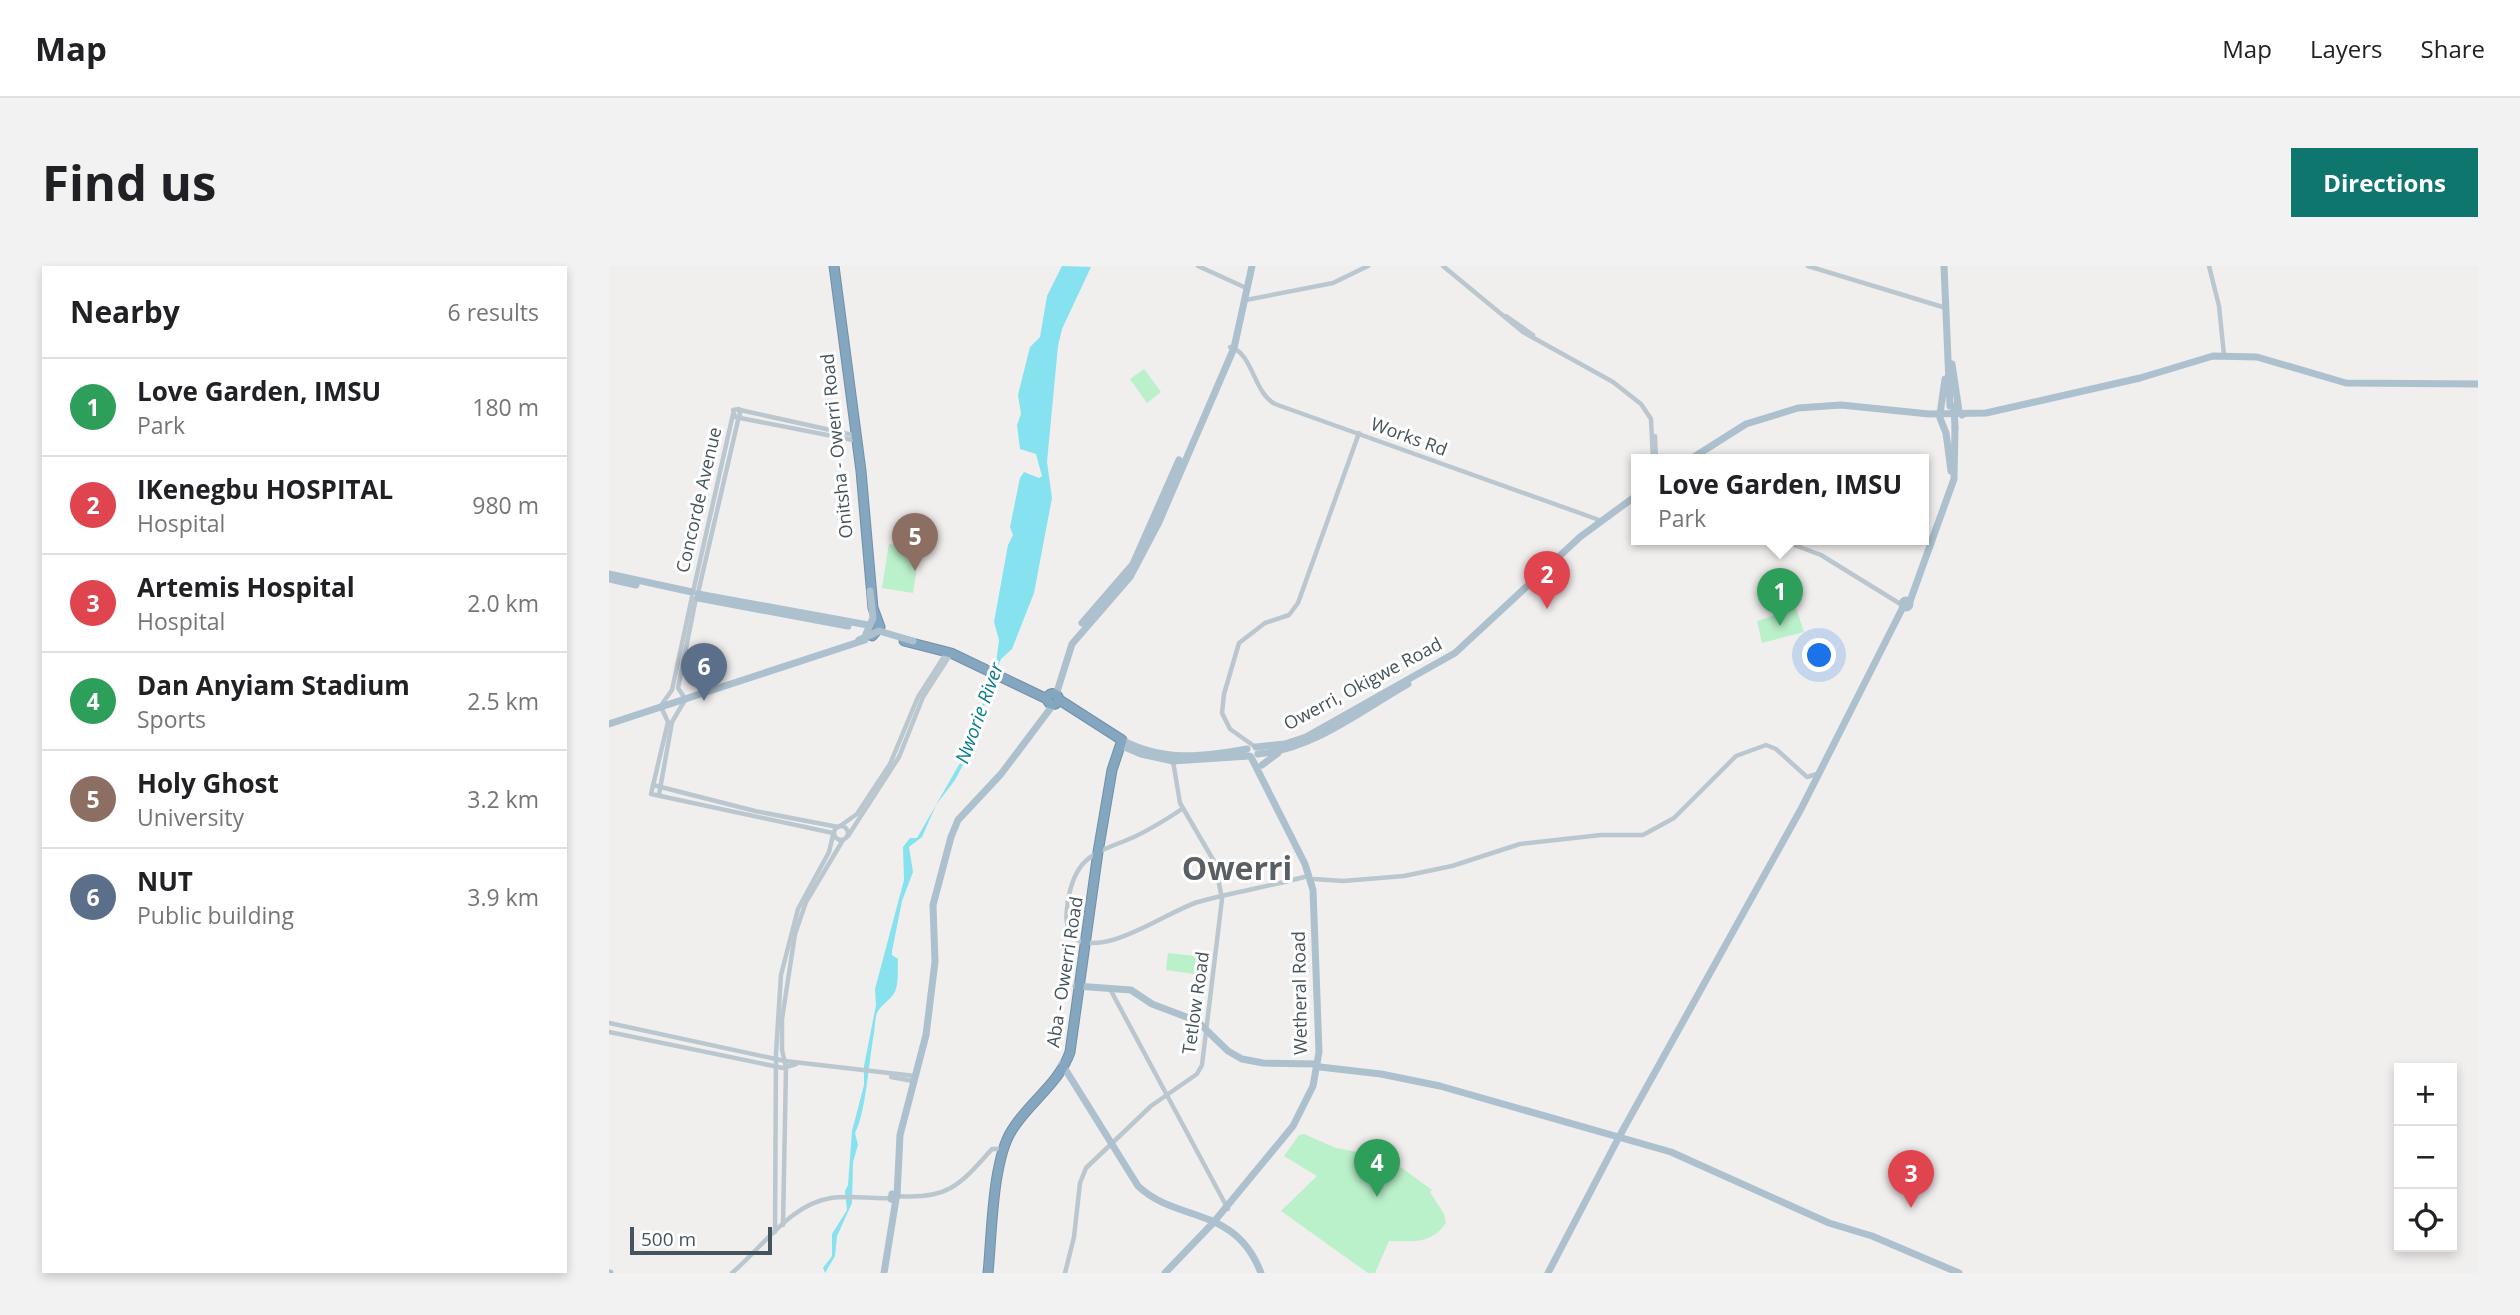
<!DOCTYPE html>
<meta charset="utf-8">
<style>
body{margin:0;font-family:"Open Sans",sans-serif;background:#f2f2f2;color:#202124}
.controls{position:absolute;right:21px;bottom:21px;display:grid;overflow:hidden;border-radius:0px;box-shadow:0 4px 10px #0003}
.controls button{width:63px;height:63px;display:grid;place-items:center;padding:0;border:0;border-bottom:2px solid #e0e0e0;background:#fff;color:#202124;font:35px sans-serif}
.scale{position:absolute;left:21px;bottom:18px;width:142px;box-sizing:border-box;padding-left:7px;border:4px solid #45535c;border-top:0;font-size:19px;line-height:24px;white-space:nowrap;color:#45535c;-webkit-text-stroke:5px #fff;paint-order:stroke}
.you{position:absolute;left:1211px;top:390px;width:24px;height:24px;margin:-18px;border:5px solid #fff;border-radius:50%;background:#1a73e8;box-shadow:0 0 0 10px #1a73e833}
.badge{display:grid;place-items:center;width:46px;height:46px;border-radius:50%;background:#0f766e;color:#fff;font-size:23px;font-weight:700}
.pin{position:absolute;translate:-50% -58px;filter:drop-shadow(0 2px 4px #0008)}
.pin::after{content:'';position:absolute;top:37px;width:24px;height:21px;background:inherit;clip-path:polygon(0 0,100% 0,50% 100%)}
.popup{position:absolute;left:1022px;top:188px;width:298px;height:91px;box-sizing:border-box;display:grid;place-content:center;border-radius:0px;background:#fff;filter:drop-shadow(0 2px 5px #0005);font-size:23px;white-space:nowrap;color:#757577}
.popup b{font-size:26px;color:#202124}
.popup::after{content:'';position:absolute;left:50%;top:100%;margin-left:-14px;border:14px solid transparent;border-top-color:#fff}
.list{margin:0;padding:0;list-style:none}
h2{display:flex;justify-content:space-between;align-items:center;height:91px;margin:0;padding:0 28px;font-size:30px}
h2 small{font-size:23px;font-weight:400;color:#757577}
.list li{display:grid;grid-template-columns:46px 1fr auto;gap:21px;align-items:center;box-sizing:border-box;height:98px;padding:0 28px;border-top:2px solid #e0e0e0}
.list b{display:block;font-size:26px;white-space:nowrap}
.list p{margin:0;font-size:23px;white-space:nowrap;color:#757577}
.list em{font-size:23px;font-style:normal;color:#757577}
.icon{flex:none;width:38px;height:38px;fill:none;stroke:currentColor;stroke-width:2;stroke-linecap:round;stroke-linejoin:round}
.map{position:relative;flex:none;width:1869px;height:1007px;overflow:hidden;border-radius:0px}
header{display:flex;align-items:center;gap:42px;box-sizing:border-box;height:98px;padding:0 35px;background:#fff;border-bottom:2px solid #e0e0e0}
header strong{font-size:33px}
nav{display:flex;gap:38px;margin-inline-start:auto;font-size:24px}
.intro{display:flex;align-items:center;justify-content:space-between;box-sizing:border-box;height:168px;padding:0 42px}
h1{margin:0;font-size:49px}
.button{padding:18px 32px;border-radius:0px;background:#0f766e;color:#fff;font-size:24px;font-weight:700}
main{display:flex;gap:42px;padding:0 42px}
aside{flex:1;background:#fff;border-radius:0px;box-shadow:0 4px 10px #0003}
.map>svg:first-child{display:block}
</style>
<header>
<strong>Map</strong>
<nav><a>Map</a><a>Layers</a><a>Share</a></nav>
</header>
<div class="intro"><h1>Find us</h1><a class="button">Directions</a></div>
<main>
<aside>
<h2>Nearby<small>6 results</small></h2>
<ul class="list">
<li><span class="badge" style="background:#2e9e5b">1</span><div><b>Love Garden, IMSU</b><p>Park</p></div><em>180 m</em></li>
<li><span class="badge" style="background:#e0444e">2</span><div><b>IKenegbu HOSPITAL</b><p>Hospital</p></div><em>980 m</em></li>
<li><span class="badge" style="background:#e0444e">3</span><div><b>Artemis Hospital</b><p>Hospital</p></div><em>2.0 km</em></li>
<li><span class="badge" style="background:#2e9e5b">4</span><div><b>Dan Anyiam Stadium</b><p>Sports</p></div><em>2.5 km</em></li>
<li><span class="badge" style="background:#8d6e63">5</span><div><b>Holy Ghost</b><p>University</p></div><em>3.2 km</em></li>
<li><span class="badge" style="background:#5c6f8a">6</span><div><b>NUT</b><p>Public building</p></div><em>3.9 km</em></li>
</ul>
</aside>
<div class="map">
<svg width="1869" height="1007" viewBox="0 0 1869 1007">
<rect width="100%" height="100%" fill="#f1eeee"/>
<g fill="#baf0ca">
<polygon points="535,103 552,126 538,137 521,113"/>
<polygon points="280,278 311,283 304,327 273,322"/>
<polygon points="1187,342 1195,366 1153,377 1148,355"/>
<polygon points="559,687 587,690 585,708 557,704"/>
<path d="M 695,868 L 727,882 L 769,890 L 793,902 L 823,924 L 821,926 L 835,948 L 837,957 C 821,979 804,975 780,975 L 766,1007 L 759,1007 L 672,945 L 708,910 L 675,890 L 690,869 Z"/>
</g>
<path fill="#86e2ef" d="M 453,0 L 482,1 L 453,63 L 449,80 L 438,196 L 443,232 L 425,327 L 403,383 L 392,393 L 384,412 L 360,488 L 346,514 L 327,539 L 313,571 L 300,581 L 304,606 L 293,635 L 283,685 L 283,689 L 289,693 C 288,703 291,722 283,730 C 279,735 272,740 269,745 C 266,750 266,761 265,767 C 260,793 257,847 246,867 L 249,879 L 244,896 L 243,937 L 228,970 L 226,990 L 216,1007 L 214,1002 L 223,990 L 223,968 L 238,944 L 236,925 L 239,919 L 243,865 L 255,819 L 255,800 L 267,739 L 266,723 L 295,614 L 294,581 L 301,572 L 308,572 L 359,483 L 387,397 L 390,374 L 385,356 L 399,279 L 404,269 L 401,261 L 411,212 L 415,206 L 430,212 L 433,210 L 427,188 L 411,183 L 408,159 L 412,148 L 409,129 L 421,81 L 431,71 L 438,30 Z"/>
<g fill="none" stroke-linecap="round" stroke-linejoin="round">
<defs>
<g id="highway">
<polyline points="225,0 252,205 264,342 271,361 263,370"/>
<polyline points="295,375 342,387 438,433"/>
<circle cx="444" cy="433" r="5.5"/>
<path d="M 379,1007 C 383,968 383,895 403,864 C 420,836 450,818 461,786 L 489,586 L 503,504 L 513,474 L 449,433"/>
</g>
</defs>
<use href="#highway" stroke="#6f91ab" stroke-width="11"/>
<g stroke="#bbc7ce" stroke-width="4.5">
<polyline points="589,0 635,21"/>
<polyline points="834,0 914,66 1004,116 1032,138 1042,153 1044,194"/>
<polyline points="1199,0 1337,42"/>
<polyline points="1600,0 1610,40 1615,89"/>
<polyline points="637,34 724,17 759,0"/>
<polyline points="897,50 924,69"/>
<path d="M 621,81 C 644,87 644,126 666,138 L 993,255"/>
<polyline points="131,144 244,169"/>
<polyline points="131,149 130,143 124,144 126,151 244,174 246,172"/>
<polyline points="1046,170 1047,194"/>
<polyline points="1172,274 1212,289 1293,339"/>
<polyline points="84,326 124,148"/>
<polyline points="89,327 130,150"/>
<polyline points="75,431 69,422 87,332"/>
<polyline points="53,438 63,424 83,331"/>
<polyline points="52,441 59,456 42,528 224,567"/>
<polyline points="645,480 621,463 613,447 615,428 630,377 656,357 680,349 689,337 750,167"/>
<polyline points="44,519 146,545 229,561"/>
<polyline points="50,529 63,456 76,434"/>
<path d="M 573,543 C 558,553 542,563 525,571 C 488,587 467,588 459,634 C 457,649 456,658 463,671 C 495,694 558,645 589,636 C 625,626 663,620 699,610"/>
<circle cx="232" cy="567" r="7"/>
<polyline points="231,560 248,548 281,498 309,431 338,386"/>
<polyline points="239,570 290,491 314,431 343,386"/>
<polyline points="705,613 734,615 795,610 843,600 911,578 992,569 1034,569 1065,552 1127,490 1157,479 1167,483 1198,511 1208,508"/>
<polyline points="501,723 619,943"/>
<polyline points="0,757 176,795 306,810"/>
<polyline points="0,766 174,802 187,798"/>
<polyline points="282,811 304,815"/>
<path d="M 288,930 C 339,934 351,919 383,883 L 394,883"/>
<polyline points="174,959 177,801 173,784 173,753 186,668 197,636 234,574"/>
<polyline points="166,966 167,787 172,709 189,643 220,586 224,569"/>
<path d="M 123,1007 C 153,982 181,938 222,932 C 241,929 262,933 282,932"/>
<polyline points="456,1007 465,971 471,917 477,902 542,840 588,808 593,799 613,633 606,597 571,537 564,495"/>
</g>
<g stroke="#acc0ce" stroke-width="7">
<polyline points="1335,0 1341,140"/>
<polyline points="1343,98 1350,145 1353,149"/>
<polyline points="1331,148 1336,113"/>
<polyline points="1331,152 1337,167 1342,205"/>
<polyline points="1080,194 1137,158 1189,142 1232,139 1320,148 1377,147 1531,112 1604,90 1648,91 1737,117 1869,118"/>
<polyline points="0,308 83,326"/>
<polyline points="0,313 27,319"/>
<polyline points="89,328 259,359"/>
<polyline points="89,332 239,360"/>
<circle cx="1297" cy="338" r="4"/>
<polyline points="1300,338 1345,213 1346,162"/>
<polyline points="473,357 524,298 570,194"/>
<polyline points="447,429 463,378 521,311 550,256 625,82 643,0"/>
<polyline points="0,458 256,374"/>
<path d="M 513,474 C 554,496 595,491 638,483"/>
<polyline points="511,479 532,488 564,495 640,490"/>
<polyline points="647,481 676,478 697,471 846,387 971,271 1028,229"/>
<path d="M 649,488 C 705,483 751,445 799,418"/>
<polyline points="653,499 669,487"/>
<polyline points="467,720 522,724 543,738 588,755 619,785 633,793 654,797 708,798"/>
<path d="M 453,798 L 529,920 C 568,957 626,939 652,1007"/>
<polyline points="711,801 772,808 831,820 1062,886 1220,957 1263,970 1350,1007"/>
<polygon points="283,928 288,930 286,934 282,933"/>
<polyline points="288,930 291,869 317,769 326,696 324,639 342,571 349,554 392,508 444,439"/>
<polyline points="0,1007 1,1007"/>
<polyline points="275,1007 287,933"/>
<polyline points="556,1007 604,957 684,860 704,820 710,786 704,624 696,598 642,491"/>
<polyline points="939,1007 1010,871 1192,543 1294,341"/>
</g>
<use href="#highway" stroke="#84a6bf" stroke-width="9"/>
<g stroke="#acc0ce" stroke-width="7">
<polyline points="1345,140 1346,162"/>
<polyline points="257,368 264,352 261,325"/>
<polyline points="250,374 270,365 304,375"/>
</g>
</g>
<g text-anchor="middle" stroke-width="6" stroke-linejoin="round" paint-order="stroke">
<g font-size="18" fill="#45535c" stroke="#fff">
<text transform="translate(800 171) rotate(20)" y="6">Works Rd</text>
<text transform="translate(228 180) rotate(-96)" y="6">Onitsha - Owerri Road</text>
<text transform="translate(90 234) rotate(-77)" y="6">Concorde Avenue</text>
<text transform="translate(754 418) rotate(-28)" y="6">Owerri, Okigwe Road</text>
<text transform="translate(456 706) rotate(-81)" y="6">Aba - Owerri Road</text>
<text transform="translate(691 727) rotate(-91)" y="6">Wetheral Road</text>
<text transform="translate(587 737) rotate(-82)" y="6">Tetlow Road</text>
</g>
<g font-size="19" font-style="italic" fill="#097e8e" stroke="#fff">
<text transform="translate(370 447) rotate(-70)" y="7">Nworie River</text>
</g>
<g font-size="32" font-weight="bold" fill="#5a5f63" stroke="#fff">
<text x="628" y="614">Owerri</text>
</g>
</g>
</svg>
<div class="controls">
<button>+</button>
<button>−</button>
<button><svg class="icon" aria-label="locate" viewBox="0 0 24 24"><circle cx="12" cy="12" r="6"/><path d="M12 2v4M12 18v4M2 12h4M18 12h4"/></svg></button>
</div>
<div class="scale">500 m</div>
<div class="you"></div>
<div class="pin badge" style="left:1171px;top:360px;background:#2e9e5b">1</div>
<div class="popup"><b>Love Garden, IMSU</b>Park</div>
<div class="pin badge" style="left:938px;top:343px;background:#e0444e">2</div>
<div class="pin badge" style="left:1302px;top:942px;background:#e0444e">3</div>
<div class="pin badge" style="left:768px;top:931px;background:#2e9e5b">4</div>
<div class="pin badge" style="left:306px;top:305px;background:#8d6e63">5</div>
<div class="pin badge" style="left:95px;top:435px;background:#5c6f8a">6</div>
</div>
</main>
